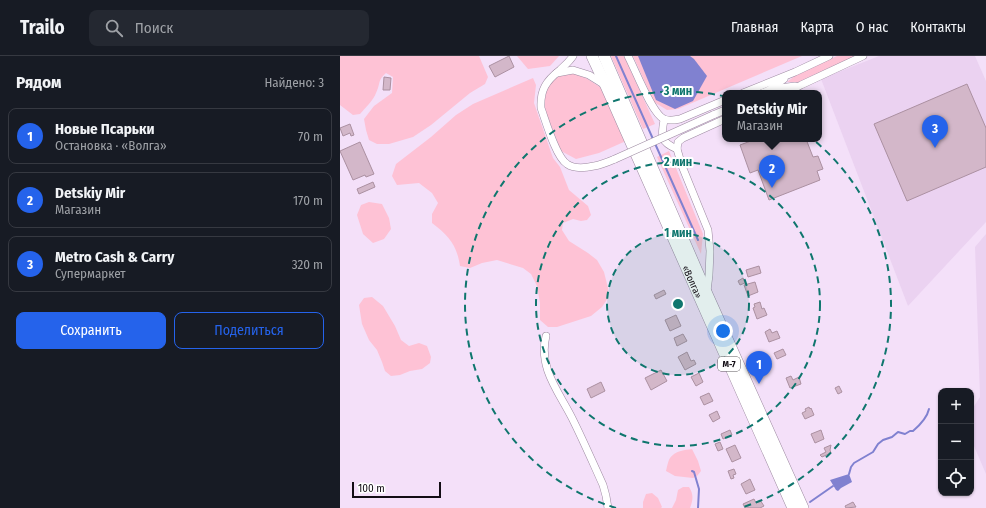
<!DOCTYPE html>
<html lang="ru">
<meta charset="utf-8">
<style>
body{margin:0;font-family:"Fira Sans Condensed",sans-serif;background:#242831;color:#f1f3f6}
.controls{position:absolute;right:12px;bottom:12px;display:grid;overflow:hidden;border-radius:8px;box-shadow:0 1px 3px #0004}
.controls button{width:36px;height:36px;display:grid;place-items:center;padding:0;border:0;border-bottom:1px solid #363941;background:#171b24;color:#f1f3f6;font:20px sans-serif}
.scale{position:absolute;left:12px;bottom:10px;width:89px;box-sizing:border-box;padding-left:4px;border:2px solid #130d15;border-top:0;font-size:11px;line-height:14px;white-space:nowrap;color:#130d15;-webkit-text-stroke:3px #fff;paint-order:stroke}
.you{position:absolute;left:383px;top:275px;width:14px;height:14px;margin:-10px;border:3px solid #fff;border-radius:50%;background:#1a73e8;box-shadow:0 0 0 6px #1a73e833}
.badge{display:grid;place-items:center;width:26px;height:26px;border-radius:50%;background:#2563eb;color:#fff;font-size:13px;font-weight:700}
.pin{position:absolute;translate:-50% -33px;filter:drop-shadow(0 1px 2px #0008)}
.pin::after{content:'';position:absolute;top:21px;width:14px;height:12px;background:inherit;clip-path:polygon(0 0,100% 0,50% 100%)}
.popup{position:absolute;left:382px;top:34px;width:100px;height:52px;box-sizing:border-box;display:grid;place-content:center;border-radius:8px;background:#171b24;filter:drop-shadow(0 1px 3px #0005);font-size:13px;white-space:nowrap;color:#9ea1a6}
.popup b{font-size:15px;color:#f1f3f6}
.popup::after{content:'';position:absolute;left:50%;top:100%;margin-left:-8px;border:8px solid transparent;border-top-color:#171b24}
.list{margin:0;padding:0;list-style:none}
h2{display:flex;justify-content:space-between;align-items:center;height:52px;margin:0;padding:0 16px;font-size:17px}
h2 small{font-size:13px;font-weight:400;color:#9ea1a6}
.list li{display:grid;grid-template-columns:26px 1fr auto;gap:12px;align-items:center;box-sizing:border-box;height:56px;margin:0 8px 8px;padding:0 8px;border:1px solid #363941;border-radius:8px}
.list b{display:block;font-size:15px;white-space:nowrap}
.list p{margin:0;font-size:13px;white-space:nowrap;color:#9ea1a6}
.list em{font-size:13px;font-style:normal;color:#9ea1a6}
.actions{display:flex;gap:8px;padding:12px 16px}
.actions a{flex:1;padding:9px 0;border:1px solid #2563eb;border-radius:8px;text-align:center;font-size:14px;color:#2563eb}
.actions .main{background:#2563eb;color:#fff}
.icon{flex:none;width:22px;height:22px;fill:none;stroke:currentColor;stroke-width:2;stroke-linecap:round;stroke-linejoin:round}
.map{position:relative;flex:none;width:646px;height:452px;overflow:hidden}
header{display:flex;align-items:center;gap:24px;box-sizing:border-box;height:56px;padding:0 20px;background:#171b24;border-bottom:1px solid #363941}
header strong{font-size:19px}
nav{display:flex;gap:22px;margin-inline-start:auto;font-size:14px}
.search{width:280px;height:36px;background:#242831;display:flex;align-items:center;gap:10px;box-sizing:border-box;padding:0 14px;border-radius:8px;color:#9ea1a6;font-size:15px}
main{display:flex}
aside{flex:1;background:#171b24}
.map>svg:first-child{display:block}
</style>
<header>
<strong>Trailo</strong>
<div class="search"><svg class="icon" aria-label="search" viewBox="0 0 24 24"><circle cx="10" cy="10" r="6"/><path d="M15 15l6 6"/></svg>Поиск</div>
<nav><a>Главная</a><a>Карта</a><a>О нас</a><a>Контакты</a></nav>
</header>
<main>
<aside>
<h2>Рядом<small>Найдено: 3</small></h2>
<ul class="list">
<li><span class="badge">1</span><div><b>Новые Псарьки</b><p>Остановка · «Волга»</p></div><em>70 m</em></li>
<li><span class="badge">2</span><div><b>Detskiy Mir</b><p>Магазин</p></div><em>170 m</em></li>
<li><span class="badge">3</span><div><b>Metro Cash &amp; Carry</b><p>Супермаркет</p></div><em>320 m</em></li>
</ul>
<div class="actions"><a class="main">Сохранить</a><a>Поделиться</a></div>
</aside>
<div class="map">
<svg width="646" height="452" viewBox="0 0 646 452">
<rect width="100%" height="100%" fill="#f4e0f9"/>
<g fill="#ebd2f1">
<polygon points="539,0 635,0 646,25 646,166 568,250 481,23"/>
<polygon points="646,178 646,418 631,383 631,355 640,341 635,191"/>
</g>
<g fill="#fec2d5">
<path d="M 0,0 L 139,0 L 148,21 L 145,28 L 130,37 L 91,69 L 73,81 L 49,88 L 37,88 L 29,84 L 26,74 L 24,63 L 34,50 L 52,37 L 53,21 L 46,17 C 37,25 41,27 36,37 C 33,45 25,52 20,58 L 13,59 L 0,49 Z"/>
<polygon points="177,0 219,0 210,10 188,13"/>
<polygon points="271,0 284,0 315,68 303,73"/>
<polygon points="293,0 462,0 338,53 327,54 314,46"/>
<polygon points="497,0 517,0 459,26 447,26 456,19"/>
<polygon points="233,17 246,22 263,33 286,85 259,97 236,103 221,95 205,54 203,47 206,33 217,20"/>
<path d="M 193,22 L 196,29 L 194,47 L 213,102 L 220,111 L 229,134 L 248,150 L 251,159 L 247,164 L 241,165 L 233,163 L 223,167 L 222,174 L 229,185 L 248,197 L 257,204 L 264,216 L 268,232 L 268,242 L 262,251 L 251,260 L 217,271 L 208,271 L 200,264 L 200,247 L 197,230 L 191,218 L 183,212 L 157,204 L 142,207 L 130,212 L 120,210 C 117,189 108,179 92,167 L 92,158 L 98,147 L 92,137 L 79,127 L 57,129 L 52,120 L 56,108 L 91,81 L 116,59 L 133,48 Z"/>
<polygon points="329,95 363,178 361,198 317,101"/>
<polygon points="29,146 42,148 49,162 51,173 44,183 33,187 23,178 17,159 21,149"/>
<polygon points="32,241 43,250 55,270 61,284 69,290 79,287 87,290 91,301 90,307 82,313 70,315 60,319 51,320 45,315 42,306 37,294 29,284 22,268 19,249 24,242"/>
<path d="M 352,393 L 358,405 L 361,415 L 357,420 L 353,422 L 335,420 L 326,415 C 327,411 328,405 330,402 C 335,395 344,394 352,393 Z"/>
<path d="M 343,431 L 349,431 C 354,439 353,444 350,452 L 332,452 L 336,444 L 338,434 Z"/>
<polygon points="312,437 318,442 322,451 321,452 303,452 303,446 306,438"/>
</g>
<g fill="#8081d0">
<polygon points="298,0 350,0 354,3 367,20 353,45 335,53 316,44"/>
<polygon points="509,418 512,426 501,432 498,435 496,434 490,424"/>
</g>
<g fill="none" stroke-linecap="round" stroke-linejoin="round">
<g stroke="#8081d0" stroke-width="2">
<polyline points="276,0 358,184"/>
<polyline points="352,415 354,416 359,433 358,452"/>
<path d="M 509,418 L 511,411 L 514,407 L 533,396 L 538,388 L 543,384 L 552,381 L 558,376 L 565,378 L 570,375 L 573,375 C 580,369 587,362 589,353"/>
<polyline points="470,446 493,430"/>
</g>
</g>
<g fill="#d3b7c9" stroke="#ab90a1">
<polygon points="169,0 174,11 155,21 149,10"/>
<polygon points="44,21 51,22 50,34 43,34"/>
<polygon points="627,28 646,72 646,111 567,145 534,68"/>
<polygon points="10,68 14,79 11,80 10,77 3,80 0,72"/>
<polygon points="416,83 435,83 436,84 439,83 466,83 473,101 478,100 483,113 477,115 480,124 429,144 418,114 410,117 400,89"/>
<polygon points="20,86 34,118 26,121 25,119 13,124 0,95"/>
<polygon points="33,126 35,131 19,138 17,133"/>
<polygon points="419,210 421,217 408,221 406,214"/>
<polygon points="403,222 405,227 400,229 398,225"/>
<polygon points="415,226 418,236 408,240 404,229"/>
<polygon points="324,234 326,238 316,243 314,239"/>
<polygon points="420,246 422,253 424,252 427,259 417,263 413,252 415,251 414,248"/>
<polygon points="336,259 341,270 330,275 325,264"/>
<polygon points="430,273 432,277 437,275 440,282 429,286 425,276"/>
<polygon points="343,278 347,285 337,290 334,282"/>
<polygon points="443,293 446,299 437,303 434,297"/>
<polygon points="347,296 351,305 354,304 356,308 345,314 338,301"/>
<polygon points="321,314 327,325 311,334 305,322"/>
<polygon points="359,317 363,326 356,330 351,321"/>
<polygon points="451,320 453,324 459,321 461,328 450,332 446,322"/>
<polygon points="261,326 265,335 251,342 247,333"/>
<polygon points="499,330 502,336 498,338 495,332"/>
<polygon points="369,337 373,345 364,349 360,341"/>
<polygon points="469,351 470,353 471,352 474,359 465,363 462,357 466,355 465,353"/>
<polygon points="377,355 380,362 373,366 369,359"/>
<polygon points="390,374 392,379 383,383 381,378"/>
<polygon points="481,374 484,383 475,387 471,378"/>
<polygon points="380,386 383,393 378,395 375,388"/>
<polygon points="395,389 401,402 392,406 386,393"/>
<polygon points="491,389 490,394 491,397 482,401 480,399 486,396 484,392"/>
<polygon points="394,413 396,418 393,419 394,422 391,423 388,415"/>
<polygon points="410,423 415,434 406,438 401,428"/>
<polygon points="414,443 416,447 420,444 424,450 420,452 405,452 403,448"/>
<polygon points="513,446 516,451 506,452 505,450"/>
</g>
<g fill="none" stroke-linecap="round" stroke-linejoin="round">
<defs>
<g id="minor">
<path d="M 233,0 C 229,6 225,9 220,14 C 206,25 200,34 201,52 C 206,66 216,101 227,108 C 234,113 245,112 254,110 C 261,109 268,106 275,103"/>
<path d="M 288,0 C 295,13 312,58 324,63 C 328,65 335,64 340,63 L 385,44"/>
<polyline points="217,17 233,14 249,19 265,29"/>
<polyline points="432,33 455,30"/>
<polyline points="403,37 455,16 489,0"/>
<polyline points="422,37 429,34 444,23"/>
<polyline points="446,37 461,29 523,0"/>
<polyline points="373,59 385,54"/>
<path d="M 324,64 C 321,80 320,86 337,93"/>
<polyline points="367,235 369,219 370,195 368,174 342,110 337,93 338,86 343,82 385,63"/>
<path d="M 206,280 C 198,312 219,336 232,362 C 243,384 253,407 263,429 L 266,440 L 268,452"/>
</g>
<g id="trunk">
<path id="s1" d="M 252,0 L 266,30 L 453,452"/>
<polyline points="264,0 366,236 463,452"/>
</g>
</defs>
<use href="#minor" stroke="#9d8aa1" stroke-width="8"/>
<use href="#trunk" stroke="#9d8aa1" stroke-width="12"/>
<use href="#minor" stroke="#fff" stroke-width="7"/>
<use href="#trunk" stroke="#fff" stroke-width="11"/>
<defs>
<polyline id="minor-bridge" points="275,103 373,59"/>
</defs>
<use href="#minor-bridge" stroke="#9d8aa1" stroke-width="8" stroke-linecap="butt"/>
<use href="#minor-bridge" stroke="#fff" stroke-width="7"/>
</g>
<circle cx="338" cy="248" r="71" fill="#0f766e" fill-opacity=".12"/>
<g fill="none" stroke="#0f766e" stroke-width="2" stroke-dasharray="7 5">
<circle cx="338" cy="248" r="71"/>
<circle cx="338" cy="248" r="142"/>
<path d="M276 452A213 213 0 1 1 400 452"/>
</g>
<g text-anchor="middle" stroke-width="4" stroke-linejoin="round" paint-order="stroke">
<rect fill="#fff" stroke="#5a565b" stroke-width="1" x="378" y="301" width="22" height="14" rx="3"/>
<g font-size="9" font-weight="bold" fill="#130d15">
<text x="389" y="311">М-7</text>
</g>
<g font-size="10" fill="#130d15" stroke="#fff">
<text dy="4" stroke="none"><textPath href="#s1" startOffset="247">«Волга»</textPath></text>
</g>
</g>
<circle cx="338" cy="248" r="6" fill="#0f766e" stroke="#fff" stroke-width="2"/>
<g font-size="12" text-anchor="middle" font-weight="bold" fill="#0f766e" stroke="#fff" stroke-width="4" stroke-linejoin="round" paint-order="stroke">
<text x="338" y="39">3 мин</text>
<text x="338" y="110">2 мин</text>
<text x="338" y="181">1 мин</text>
</g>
</svg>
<div class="controls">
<button>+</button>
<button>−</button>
<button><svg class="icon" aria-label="locate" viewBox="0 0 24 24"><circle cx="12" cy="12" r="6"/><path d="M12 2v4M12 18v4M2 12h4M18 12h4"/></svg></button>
</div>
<div class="scale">100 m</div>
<div class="you"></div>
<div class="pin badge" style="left:419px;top:328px">1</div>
<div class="pin badge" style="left:432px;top:132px">2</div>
<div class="popup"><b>Detskiy Mir</b>Магазин</div>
<div class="pin badge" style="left:595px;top:92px">3</div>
</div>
</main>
